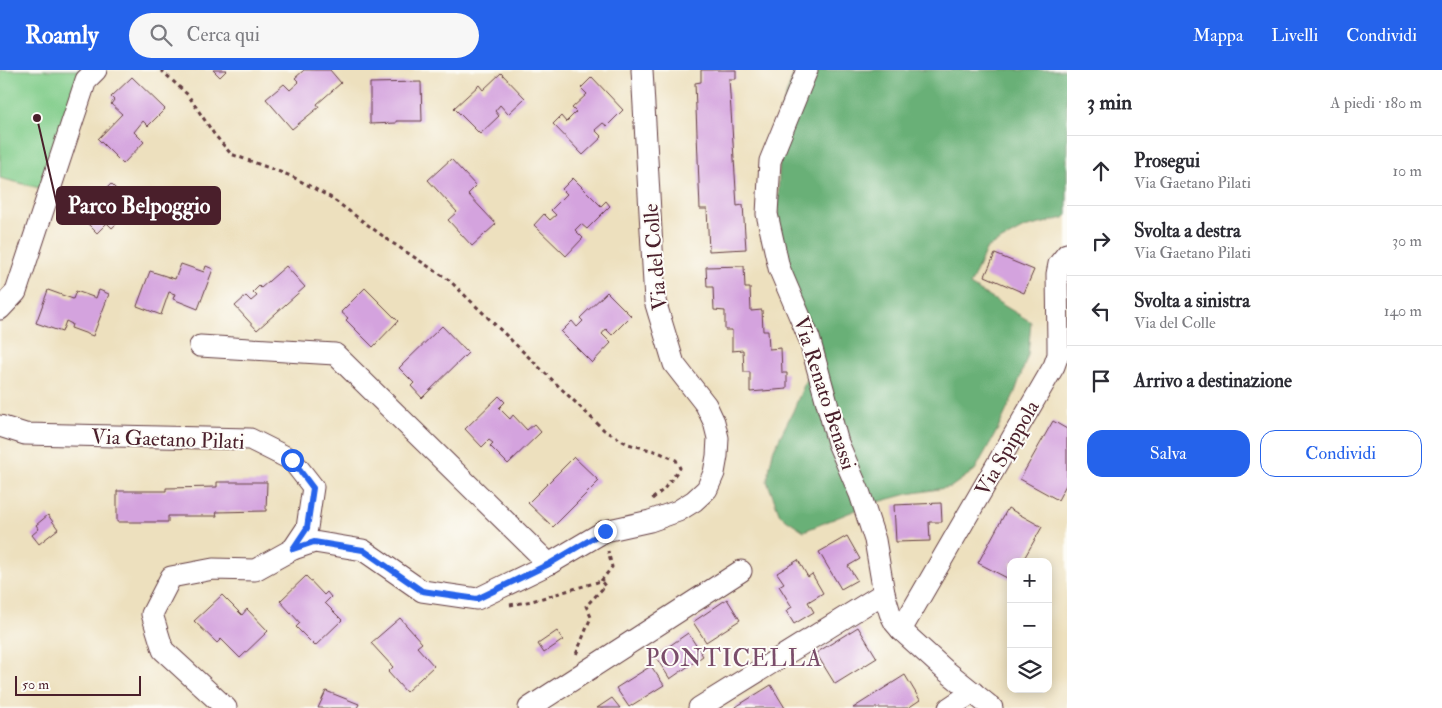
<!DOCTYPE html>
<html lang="it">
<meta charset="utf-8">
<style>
body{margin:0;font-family:"IM FELL Double Pica",serif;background:#f7f7f7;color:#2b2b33}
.controls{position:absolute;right:15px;bottom:15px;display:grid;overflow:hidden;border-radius:10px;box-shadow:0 2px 12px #0003}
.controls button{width:45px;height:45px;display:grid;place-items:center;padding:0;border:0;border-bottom:1px solid #e1e1e2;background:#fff;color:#2b2b33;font:25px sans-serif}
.scale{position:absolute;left:15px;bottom:12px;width:126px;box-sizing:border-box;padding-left:5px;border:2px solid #4a1f2b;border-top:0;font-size:14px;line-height:18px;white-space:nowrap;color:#4a1f2b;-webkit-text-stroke:4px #fdfcf7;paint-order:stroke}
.stop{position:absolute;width:15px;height:15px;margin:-11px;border:4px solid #2563eb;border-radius:50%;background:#fff}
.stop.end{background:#2563eb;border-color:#fff;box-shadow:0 1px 5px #0008}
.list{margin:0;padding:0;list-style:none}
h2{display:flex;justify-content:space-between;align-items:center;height:65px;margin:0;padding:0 20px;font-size:21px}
h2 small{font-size:16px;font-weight:400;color:#7c7c81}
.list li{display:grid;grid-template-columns:32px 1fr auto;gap:15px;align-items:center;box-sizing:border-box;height:70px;padding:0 20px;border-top:1px solid #e1e1e2}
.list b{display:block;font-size:19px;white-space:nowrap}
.list p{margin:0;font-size:16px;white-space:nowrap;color:#7c7c81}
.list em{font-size:16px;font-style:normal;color:#7c7c81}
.actions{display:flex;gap:10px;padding:15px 20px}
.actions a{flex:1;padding:11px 0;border:1px solid #2563eb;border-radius:15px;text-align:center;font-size:18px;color:#2563eb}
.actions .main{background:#2563eb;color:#fff}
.icon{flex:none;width:28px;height:28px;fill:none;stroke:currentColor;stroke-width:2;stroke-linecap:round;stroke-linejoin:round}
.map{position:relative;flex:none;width:1067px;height:638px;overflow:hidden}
header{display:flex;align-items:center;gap:30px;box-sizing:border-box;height:70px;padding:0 25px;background:#2563eb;color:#fff}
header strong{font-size:24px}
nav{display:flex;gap:28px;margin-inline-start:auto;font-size:18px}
.search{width:350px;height:45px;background:#f7f7f7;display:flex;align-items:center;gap:12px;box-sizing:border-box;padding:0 18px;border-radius:28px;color:#7c7c81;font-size:19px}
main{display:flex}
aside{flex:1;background:#fff}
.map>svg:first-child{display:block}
</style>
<header>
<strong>Roamly</strong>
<div class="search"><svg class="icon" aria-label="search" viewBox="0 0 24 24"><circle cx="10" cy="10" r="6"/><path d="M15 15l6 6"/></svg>Cerca qui</div>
<nav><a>Mappa</a><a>Livelli</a><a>Condividi</a></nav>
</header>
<main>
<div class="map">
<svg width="1067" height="638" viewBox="0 0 1067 638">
<rect width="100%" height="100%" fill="#fdfcf7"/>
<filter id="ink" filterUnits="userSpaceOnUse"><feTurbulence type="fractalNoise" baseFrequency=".02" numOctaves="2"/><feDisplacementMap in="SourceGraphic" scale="10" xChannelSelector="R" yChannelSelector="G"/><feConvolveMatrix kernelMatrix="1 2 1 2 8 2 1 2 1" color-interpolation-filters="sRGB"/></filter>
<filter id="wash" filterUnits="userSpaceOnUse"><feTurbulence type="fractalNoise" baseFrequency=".0096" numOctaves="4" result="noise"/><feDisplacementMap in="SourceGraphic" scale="20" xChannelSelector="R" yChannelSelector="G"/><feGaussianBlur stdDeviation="1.12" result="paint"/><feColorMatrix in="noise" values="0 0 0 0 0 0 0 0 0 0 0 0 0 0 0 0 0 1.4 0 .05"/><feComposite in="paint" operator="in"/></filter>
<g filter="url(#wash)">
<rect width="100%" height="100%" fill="#ede0be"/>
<polygon fill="#82cd8b" stroke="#66765b" points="0,0 95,0 47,120 0,108"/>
<polygon fill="#69b077" stroke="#5a6851" points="795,0 1067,0 1067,145 1064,148 1024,158 987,178 970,215 1031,252 1028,285 1015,322 998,359 975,400 951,417 908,424 871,434 804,461 780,445 767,411 773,381 793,341 813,293 776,200 781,39"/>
<g id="blocks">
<g fill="#d4a3de">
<polygon points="213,0 227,0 220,7"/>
<polygon points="304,0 330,0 341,13 317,34 319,37 292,59 266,29 284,14 290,20 299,12 295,8"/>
<polygon points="701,0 736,0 736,9 729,9 737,136 743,135 746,179 709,181 707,139 700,139 695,13 701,12"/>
<polygon points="501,3 525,28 508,44 500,35 495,41 499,46 480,64 454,38 479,15 483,20"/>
<polygon points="132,7 165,39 148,56 143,51 134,62 144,72 123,94 98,69 122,44 111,34 114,30 111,27"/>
<polygon points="592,7 623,40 607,56 603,53 595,60 602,67 583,85 553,54 561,46 566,52 576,42 572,38 587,24 581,18"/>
<polygon points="421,12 422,51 396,51 396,53 370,54 370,13"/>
<polygon points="451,89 476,116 468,124 496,154 472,176 448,150 457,142 428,110"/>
<polygon points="573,108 601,136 606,131 610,136 587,159 581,154 575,160 583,168 566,186 534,155 544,144 550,150 556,145 551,140 567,124 562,119"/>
<polygon points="111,114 134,137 112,158 107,153 97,163 79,145"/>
<polygon points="995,184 1034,200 1024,223 985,206"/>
<polygon points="181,194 204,202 206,196 213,199 198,239 173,229 175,224 169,222 161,245 137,236 150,201 175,209"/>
<polygon points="286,196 305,217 257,260 235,236 246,226 251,231 257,226 253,222 259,216 261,218"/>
<polygon points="744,196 745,218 750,218 751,241 762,240 763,261 768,261 769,279 781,278 782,303 787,303 787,319 750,322 750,302 744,302 743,280 732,281 732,260 725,260 725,241 714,240 713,217 707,217 706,197"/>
<polygon points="365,218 398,251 373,277 346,250 348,248 341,242"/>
<polygon points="48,220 73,229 76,221 96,228 99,220 109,224 93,266 71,258 72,254 66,251 62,262 36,253"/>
<polygon points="607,222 631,246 612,265 606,259 602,264 611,273 592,293 561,262 572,251 577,257 583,251 580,248"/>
<polygon points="442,256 468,283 422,328 411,316 414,313 399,298"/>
<polygon points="499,326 505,332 499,338 510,349 513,345 527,360 534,354 541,362 508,394 490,376 493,373 489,370 482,377 465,359"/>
<polygon points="1053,351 1067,359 1067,413 1058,430 1020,409"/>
<polygon points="574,387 599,411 553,457 528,433"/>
<polygon points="217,412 267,412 266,441 216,442 217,446 168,446 168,452 117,452 117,421 166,421 166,418 217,417"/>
<polygon points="941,433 942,452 929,452 930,471 896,472 894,435"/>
<polygon points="1008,438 1042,457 1022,492 1011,492 1011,510 978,493"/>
<polygon points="48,445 58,459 39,474 32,465 39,459 36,455"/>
<polygon points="847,466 860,489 848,496 857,510 841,519 819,482"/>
<polygon points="798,490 808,507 812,504 823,523 808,532 814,542 794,554 786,541 792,537 779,516 784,513 777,503"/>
<polygon points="306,506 324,525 327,522 331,527 325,533 342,550 315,576 296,557 300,553 280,531"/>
<polygon points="222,525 242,545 247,539 268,561 240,588 221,569 217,573 194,551"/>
<polygon points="727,529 740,550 706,572 693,552"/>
<polygon points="400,548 422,573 417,577 434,596 406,622 388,602 393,597 371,573"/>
<polygon points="858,557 877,588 835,614 816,583"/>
<polygon points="557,561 563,570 544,583 538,574"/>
<polygon points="688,563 703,586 670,609 655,586"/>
<polygon points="651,596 664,615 629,637 616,618"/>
<polygon points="905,605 920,630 908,638 853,638"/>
<polygon points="771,615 785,638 734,638"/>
<polygon points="326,621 359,634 357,638 318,638"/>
<polygon points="612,628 620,638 597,638"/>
</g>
</g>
</g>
<g filter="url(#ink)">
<use href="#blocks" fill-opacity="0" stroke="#623c41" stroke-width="1"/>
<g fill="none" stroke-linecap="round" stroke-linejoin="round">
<defs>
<g id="minor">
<polyline points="807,0 770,91 767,144 779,198 809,268 838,373 860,424 875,470 884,523 890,543 895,553 901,560 945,600 992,638"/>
<polyline points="0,239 16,222 86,10 96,0"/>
<polyline points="200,276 335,284 549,494"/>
<polyline points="0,356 25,364 250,369 292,390 313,417 307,458 293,479"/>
<polyline points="901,560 1054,296 1058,285 1058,274 1057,204 1059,194 1067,184"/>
<polyline points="226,638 163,580 152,544 171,507 213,499 255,500 293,479 314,472 363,480 422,521 477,529 549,494 605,461 650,451 678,441 694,431 707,419 714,403 717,386 718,368 714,352 706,335 674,294 655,231 642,0"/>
<polyline points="529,638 741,501"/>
<polyline points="699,638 884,523"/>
<polyline points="949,638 973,622"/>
</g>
</defs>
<use href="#minor" stroke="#623c41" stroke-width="23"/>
<g stroke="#623c41" stroke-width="3" stroke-dasharray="4 4" stroke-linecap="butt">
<polyline points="161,0 188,25 214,64 231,84 291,106 330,127 391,172 449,210 604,360 628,374 658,382 676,390 680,398 664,419 651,430"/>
<polyline points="601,511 612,497 608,481"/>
<polyline points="510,535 532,531 601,511 605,516 586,536 591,547 575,587"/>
</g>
<use href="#minor" stroke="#fff" stroke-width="21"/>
</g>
</g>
<g fill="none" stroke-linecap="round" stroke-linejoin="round" filter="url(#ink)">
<polyline stroke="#2563eb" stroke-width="6" points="292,390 313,418 307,458 293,479 314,472 363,480 422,521 477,529 549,494 605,461"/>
</g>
<g text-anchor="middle" stroke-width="4" stroke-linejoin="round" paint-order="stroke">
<g font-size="21" fill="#4a1f2b" stroke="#fdfcf7">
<text transform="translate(655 187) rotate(-95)" y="7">Via del Colle</text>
<text transform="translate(825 323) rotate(72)" y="7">Via Renato Benassi</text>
<text transform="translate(168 369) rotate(2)" y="7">Via Gaetano Pilati</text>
<text transform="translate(1007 378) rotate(-60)" y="7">Via Spippola</text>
</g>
<g font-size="24" letter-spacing="1" fill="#7a4d6a" stroke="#fdfcf7">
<text x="734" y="596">PONTICELLA</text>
</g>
</g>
<path fill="none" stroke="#4a1f2b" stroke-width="2" d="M37 48L57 135"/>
<circle fill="#4a1f2b" stroke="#fdfcf7" stroke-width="2" cx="37" cy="48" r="5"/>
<rect fill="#4a1f2b" stroke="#4a1f2b" stroke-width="2" x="57" y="117" width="163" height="37" rx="5"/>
<g font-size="22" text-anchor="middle" font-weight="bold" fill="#fff">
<text x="139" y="143">Parco Belpoggio</text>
</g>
</svg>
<div class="controls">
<button>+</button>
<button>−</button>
<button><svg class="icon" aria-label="layers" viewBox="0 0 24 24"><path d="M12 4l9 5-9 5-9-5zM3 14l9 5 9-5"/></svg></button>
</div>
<div class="scale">50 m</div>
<div class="stop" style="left:292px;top:390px"></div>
<div class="stop end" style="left:605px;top:461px"></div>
</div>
<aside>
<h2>3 min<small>A piedi · 180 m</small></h2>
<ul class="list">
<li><svg class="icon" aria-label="ahead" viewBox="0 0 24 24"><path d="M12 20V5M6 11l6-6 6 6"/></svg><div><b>Prosegui</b><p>Via Gaetano Pilati</p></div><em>10 m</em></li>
<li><svg class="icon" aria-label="right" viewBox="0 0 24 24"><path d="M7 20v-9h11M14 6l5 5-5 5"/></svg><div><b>Svolta a destra</b><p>Via Gaetano Pilati</p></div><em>30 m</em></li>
<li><svg class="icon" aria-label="left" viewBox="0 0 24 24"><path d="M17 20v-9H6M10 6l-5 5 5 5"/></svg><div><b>Svolta a sinistra</b><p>Via del Colle</p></div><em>140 m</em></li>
<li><svg class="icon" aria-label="arrive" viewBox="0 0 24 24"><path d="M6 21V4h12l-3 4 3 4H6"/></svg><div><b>Arrivo a destinazione</b></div></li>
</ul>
<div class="actions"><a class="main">Salva</a><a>Condividi</a></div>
</aside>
</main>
